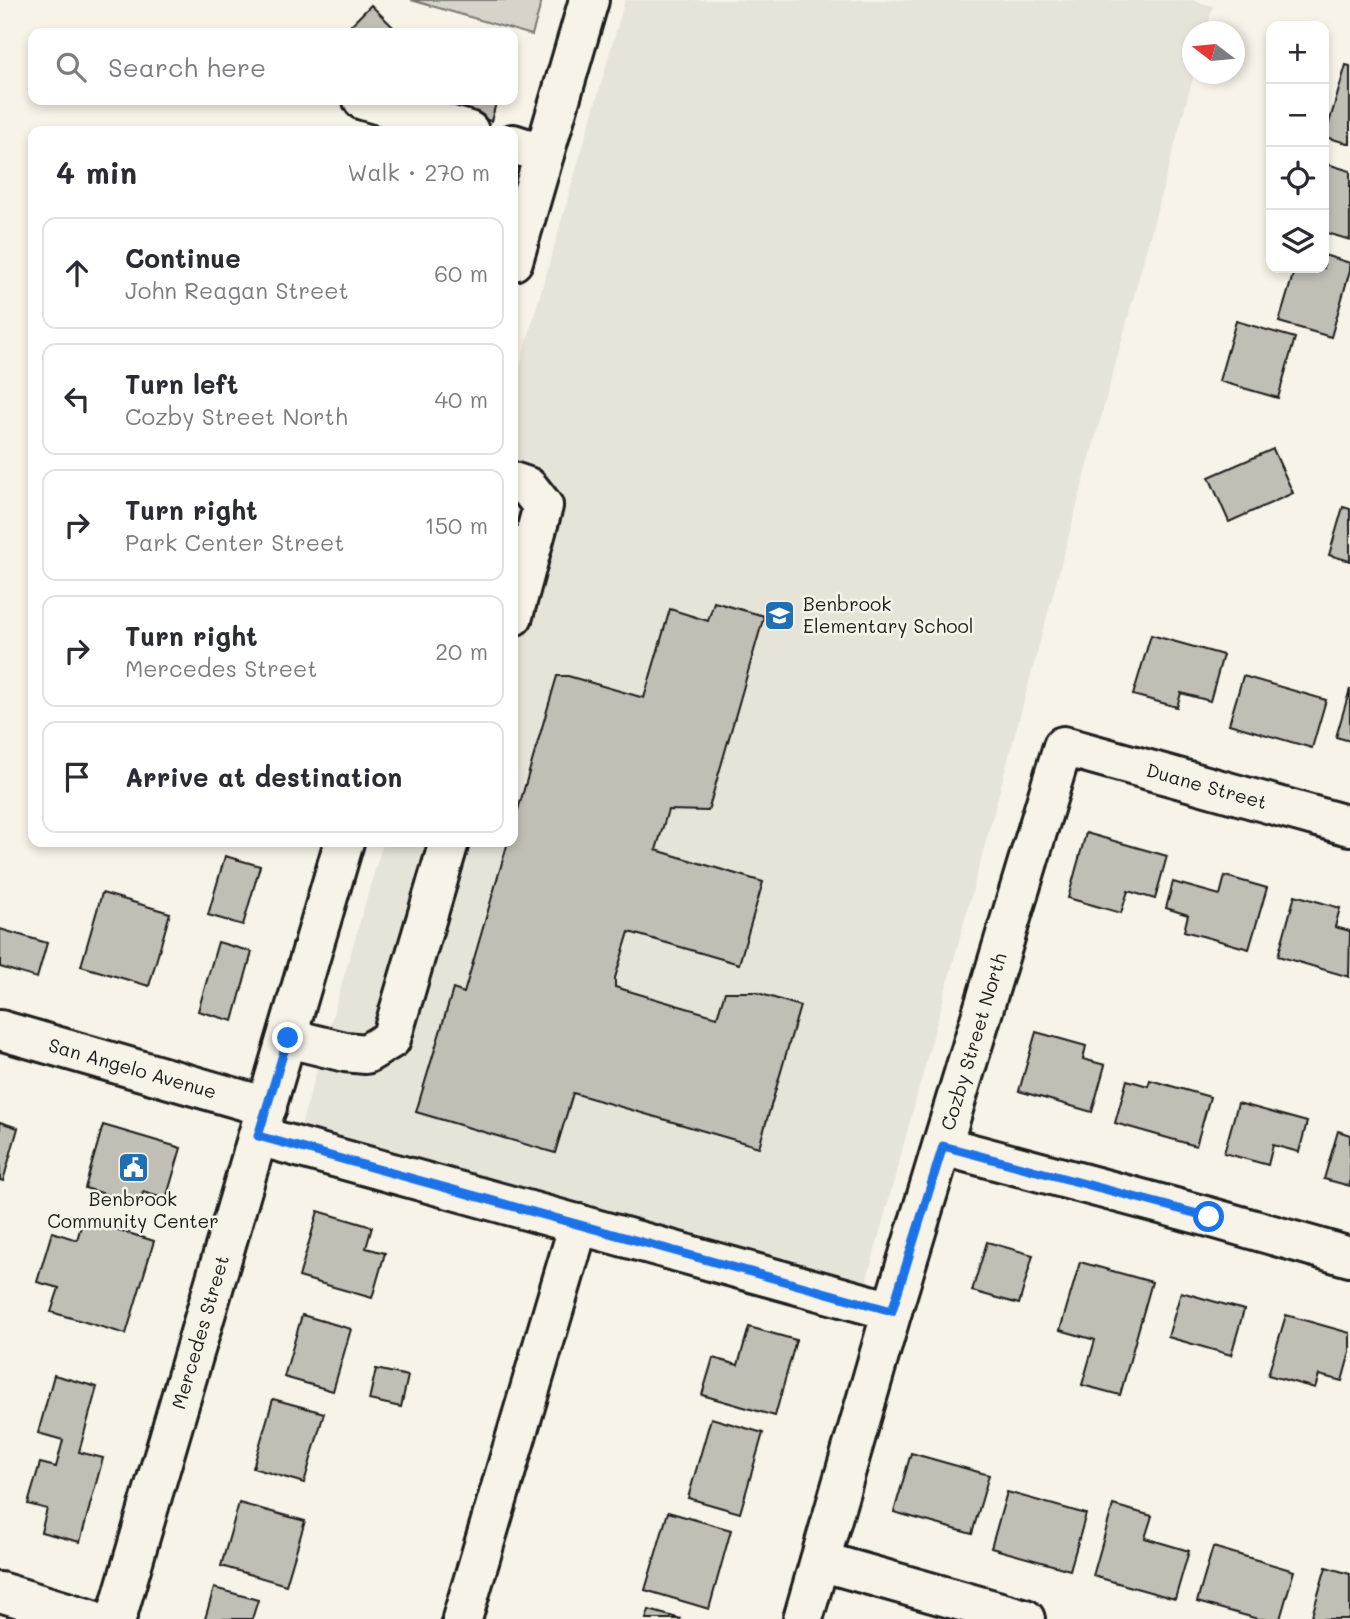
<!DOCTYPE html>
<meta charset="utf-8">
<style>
body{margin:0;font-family:Mali,sans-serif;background:#f7f7f7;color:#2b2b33}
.controls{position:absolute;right:21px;top:21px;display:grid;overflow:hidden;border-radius:14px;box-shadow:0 4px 10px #0003}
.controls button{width:63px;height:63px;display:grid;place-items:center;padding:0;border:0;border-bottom:2px solid #e1e1e2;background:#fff;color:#2b2b33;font:35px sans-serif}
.compass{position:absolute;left:1182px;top:21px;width:63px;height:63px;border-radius:50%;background:#fff;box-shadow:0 4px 10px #0003;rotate:286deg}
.stop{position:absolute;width:21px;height:21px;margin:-16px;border:5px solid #1a73e8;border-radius:50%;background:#fff}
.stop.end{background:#1a73e8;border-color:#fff;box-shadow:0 2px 7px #0008}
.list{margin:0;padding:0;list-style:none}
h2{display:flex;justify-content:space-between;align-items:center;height:91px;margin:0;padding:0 28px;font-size:30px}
h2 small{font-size:23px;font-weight:400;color:#7c7c81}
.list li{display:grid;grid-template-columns:46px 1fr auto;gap:21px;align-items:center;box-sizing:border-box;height:112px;margin:0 14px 14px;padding:0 14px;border:2px solid #e1e1e2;border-radius:14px}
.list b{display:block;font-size:26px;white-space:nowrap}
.list p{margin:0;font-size:23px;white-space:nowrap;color:#7c7c81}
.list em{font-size:23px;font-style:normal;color:#7c7c81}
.icon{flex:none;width:38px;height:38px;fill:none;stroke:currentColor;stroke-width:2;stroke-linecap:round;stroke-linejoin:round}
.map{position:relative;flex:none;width:1350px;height:1619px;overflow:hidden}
.search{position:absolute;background:#fff;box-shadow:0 4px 10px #0003;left:28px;top:28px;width:490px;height:77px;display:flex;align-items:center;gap:18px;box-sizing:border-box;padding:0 24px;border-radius:14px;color:#7c7c81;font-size:26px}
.panel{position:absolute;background:#fff;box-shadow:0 4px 10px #0003;left:28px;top:126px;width:490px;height:721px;border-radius:14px}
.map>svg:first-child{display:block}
</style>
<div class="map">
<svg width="1350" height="1619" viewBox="0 0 1350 1619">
<rect width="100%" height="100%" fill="#f7f3e8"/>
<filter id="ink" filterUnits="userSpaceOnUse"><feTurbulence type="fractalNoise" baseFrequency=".0143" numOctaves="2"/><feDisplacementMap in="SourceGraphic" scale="14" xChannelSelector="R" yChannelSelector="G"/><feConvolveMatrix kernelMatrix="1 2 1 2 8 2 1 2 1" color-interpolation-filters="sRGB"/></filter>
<g filter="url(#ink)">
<polygon fill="#e6e3d9" points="625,0 1191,0 1213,6 1206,31 1192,32 1192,74 1194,74 865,1287 301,1125 383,842 513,842 513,389"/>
<polygon fill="#d7d3cb" stroke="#7a7874" stroke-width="2" points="411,0 542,0 532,35"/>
<g fill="#c0beb5" stroke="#1c1c1c" stroke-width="2">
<polygon points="371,5 396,30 393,33 355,33 349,27"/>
<polygon points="1346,65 1350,66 1350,144 1325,137"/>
<polygon points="450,100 497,100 491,121 448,109"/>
<polygon points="1324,163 1350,171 1350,240 1324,232"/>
<polygon points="1324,255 1350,263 1350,270 1331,337 1279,322 1295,268 1324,268"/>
<polygon points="1236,321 1295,338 1278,398 1219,381"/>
<polygon points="1273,449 1293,493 1229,522 1209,477"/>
<polygon points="1343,507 1350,509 1350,561 1329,555"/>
<polygon points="714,602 764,616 708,811 668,810 656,850 763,882 739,964 629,932 615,978 615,987 717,1017 725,992 755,992 800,1006 759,1147 573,1093 555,1153 416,1112 453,989 464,993 508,842 513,842 513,827 557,676 568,676 644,698 670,609 708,621"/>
<polygon points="1151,635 1223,655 1210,701 1181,693 1177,707 1133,695"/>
<polygon points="1243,676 1326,700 1312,748 1229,724"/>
<polygon points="1350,689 1350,741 1336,737"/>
<polygon points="1086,833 1167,856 1155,899 1128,891 1121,913 1068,898"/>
<polygon points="225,856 260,866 243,925 208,915"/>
<polygon points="1225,876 1267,888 1249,949 1184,931 1188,915 1166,908 1173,882 1220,895"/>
<polygon points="102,893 170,913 149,986 81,966"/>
<polygon points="1295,895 1340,908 1335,927 1350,931 1349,977 1278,956"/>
<polygon points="0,929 47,943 37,978 0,967"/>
<polygon points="218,942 252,952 233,1021 198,1011"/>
<polygon points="1036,1032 1086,1046 1083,1059 1105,1065 1092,1112 1019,1091"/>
<polygon points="1127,1080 1148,1086 1150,1080 1210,1097 1196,1146 1115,1123"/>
<polygon points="1238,1103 1307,1122 1299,1152 1273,1145 1268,1165 1224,1153"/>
<polygon points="0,1122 18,1128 3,1181 0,1180"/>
<polygon points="103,1125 181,1148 166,1199 143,1192 140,1204 85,1188"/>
<polygon points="1338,1131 1350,1135 1350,1186 1324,1179"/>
<polygon points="318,1211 372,1227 366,1248 385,1253 372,1298 299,1277"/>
<polygon points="83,1219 154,1241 126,1334 51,1312 59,1288 37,1282 52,1232 77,1240"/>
<polygon points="987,1242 1033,1255 1019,1304 972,1291"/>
<polygon points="1080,1262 1152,1282 1120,1395 1082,1385 1095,1340 1060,1330"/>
<polygon points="1181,1292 1244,1310 1231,1355 1168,1337"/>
<polygon points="302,1315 351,1329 333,1391 284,1377"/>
<polygon points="1286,1315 1350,1333 1350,1352 1342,1381 1319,1375 1315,1388 1268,1375"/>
<polygon points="749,1327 796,1340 775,1416 702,1395 713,1358 738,1365"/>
<polygon points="376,1369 408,1376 401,1407 369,1400"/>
<polygon points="54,1375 97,1387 79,1452 103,1458 80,1542 41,1532 47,1509 28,1504 40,1463 56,1467 63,1440 38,1433"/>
<polygon points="273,1399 324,1413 304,1483 253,1468"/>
<polygon points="711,1418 763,1433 740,1513 688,1498"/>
<polygon points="911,1453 989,1475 972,1534 894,1512"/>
<polygon points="1007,1492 1086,1514 1070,1570 991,1548"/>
<polygon points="239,1503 305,1521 286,1585 221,1566"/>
<polygon points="1113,1505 1152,1516 1145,1538 1189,1551 1175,1599 1093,1576"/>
<polygon points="668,1512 731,1530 709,1609 645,1590"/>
<polygon points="1213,1547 1294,1571 1280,1619 1258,1619 1197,1602"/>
<polygon points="1326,1567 1350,1574 1350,1619 1311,1619"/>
<polygon points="214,1588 258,1600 252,1619 205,1619"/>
<polygon points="649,1610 681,1619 646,1619"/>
</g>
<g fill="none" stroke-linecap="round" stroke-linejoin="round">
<defs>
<g id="minor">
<polyline points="363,100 469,131"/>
<polyline points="513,144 544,154"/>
<polyline points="513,261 589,0"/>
<polyline points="513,482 528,487 543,506 513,616"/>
<path id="s1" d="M 0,1030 L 267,1107"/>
<polyline points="288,1038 345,1052 366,1054 391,1039 449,842"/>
<polyline points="258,1136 892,1311"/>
<polyline points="943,1146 1209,1217 1350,1257"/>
<polyline points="820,1561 1025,1619"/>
<polyline points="0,1592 90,1619"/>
<path id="s2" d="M 116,1619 L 344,842"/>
<polyline points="462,1619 579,1224"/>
<path id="s3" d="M 803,1619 L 892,1311 L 1063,746 L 1350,826"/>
</g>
</defs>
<use href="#minor" stroke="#1c1c1c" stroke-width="44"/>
<use href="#minor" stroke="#f7f3e8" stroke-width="38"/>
</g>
</g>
<g fill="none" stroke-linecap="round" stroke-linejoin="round" filter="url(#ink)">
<polyline stroke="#1a73e8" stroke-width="9" points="288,1038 258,1136 892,1311 943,1146 1209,1217"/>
</g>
<defs>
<symbol id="school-square" viewBox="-11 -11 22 22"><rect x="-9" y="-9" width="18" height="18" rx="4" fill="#1f6fb2" stroke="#f7f3e8"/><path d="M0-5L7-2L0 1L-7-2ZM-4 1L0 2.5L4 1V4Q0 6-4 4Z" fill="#fff"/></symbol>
<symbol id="civic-square" viewBox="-11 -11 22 22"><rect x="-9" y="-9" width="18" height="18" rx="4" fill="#1f6fb2" stroke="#f7f3e8"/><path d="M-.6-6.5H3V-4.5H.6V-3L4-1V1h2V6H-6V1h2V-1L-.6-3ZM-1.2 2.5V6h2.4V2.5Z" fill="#fff"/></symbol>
</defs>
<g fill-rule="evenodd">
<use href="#school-square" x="762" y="598" width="35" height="35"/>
<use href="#civic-square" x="116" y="1150" width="35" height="35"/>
</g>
<g text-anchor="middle" stroke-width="5" stroke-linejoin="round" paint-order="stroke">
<g font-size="19" fill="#1c1c1c" stroke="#f7f3e8" text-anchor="start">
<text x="803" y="611">Benbrook<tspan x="803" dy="22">Elementary School</tspan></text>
<text x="133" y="1206" text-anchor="middle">Benbrook<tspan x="133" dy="22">Community Center</tspan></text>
</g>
<g font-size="19" fill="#1c1c1c" stroke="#f7f3e8">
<text dy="7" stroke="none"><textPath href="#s3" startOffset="1060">Duane Street</textPath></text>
<text dy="7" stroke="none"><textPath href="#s3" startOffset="602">Cozby Street North</textPath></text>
<text dy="7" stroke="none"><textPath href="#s1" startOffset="138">San Angelo Avenue</textPath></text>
<text dy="7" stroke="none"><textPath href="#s2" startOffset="299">Mercedes Street</textPath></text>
</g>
</g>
</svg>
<div class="controls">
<button>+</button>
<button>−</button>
<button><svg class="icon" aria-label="locate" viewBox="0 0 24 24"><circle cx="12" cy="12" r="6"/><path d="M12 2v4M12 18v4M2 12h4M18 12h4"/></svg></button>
<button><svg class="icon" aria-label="layers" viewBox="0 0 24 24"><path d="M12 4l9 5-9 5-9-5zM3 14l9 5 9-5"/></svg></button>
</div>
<svg class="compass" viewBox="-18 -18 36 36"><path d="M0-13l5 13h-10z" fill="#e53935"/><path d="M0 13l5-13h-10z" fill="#7c7c81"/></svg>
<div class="stop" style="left:1209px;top:1217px"></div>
<div class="stop end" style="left:288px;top:1038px"></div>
<div class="search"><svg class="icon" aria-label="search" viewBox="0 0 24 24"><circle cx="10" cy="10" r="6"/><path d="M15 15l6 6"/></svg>Search here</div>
<section class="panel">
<h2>4 min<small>Walk · 270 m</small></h2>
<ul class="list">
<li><svg class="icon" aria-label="ahead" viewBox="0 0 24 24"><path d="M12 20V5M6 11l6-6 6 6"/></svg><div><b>Continue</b><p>John Reagan Street</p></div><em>60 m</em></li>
<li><svg class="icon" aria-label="left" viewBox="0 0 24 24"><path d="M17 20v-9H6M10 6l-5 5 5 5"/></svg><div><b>Turn left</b><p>Cozby Street North</p></div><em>40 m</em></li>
<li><svg class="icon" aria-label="right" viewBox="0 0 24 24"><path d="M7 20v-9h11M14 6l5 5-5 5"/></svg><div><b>Turn right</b><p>Park Center Street</p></div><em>150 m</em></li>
<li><svg class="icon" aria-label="right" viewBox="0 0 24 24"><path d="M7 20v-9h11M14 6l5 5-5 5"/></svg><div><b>Turn right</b><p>Mercedes Street</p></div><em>20 m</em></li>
<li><svg class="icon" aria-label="arrive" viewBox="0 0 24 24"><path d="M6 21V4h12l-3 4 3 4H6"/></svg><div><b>Arrive at destination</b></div></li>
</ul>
</section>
</div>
